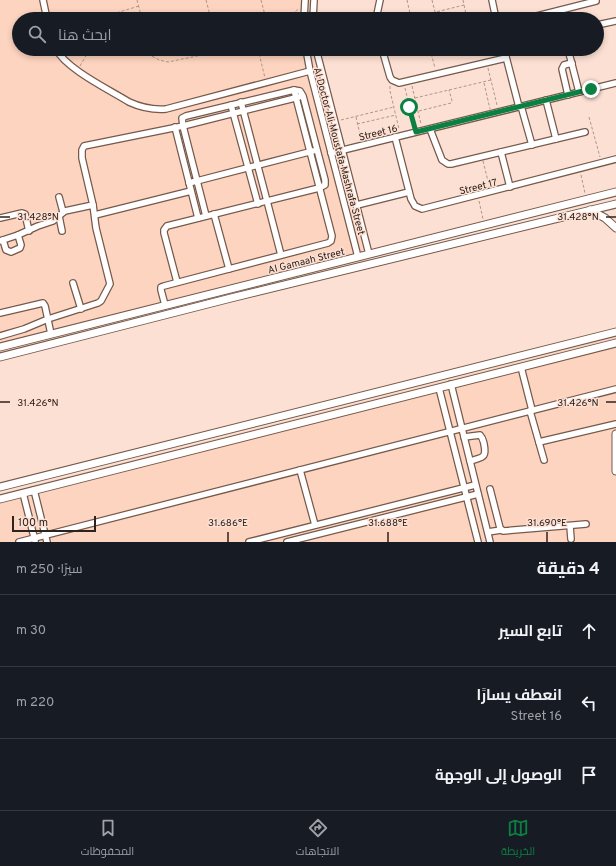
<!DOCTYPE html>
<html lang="ar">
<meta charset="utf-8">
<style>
body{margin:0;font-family:Overpass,Cairo,sans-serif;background:#20242c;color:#f1f3f6;direction:rtl}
.scale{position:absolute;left:12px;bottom:10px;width:84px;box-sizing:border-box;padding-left:4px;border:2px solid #2f221c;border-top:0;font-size:11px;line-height:14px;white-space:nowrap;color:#2f221c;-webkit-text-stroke:3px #fce0d3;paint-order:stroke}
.stop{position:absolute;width:12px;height:12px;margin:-9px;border:3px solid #0b8043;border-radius:50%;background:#fff}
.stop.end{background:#0b8043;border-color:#fff;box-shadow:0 1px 4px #0008}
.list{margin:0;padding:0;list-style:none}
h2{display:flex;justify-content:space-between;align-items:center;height:52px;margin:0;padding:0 16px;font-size:17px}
h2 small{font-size:13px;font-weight:400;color:#9ea1a6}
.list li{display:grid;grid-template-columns:26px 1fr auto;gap:12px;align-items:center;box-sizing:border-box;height:72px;padding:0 16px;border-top:1px solid #363941}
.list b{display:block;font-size:15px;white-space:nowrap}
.list p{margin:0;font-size:13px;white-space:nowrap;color:#9ea1a6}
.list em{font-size:13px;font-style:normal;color:#9ea1a6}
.icon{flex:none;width:22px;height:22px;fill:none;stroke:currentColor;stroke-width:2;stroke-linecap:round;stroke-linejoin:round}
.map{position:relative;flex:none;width:616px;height:542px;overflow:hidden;direction:ltr}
.search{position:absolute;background:#171b24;box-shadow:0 2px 6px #0003;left:12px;right:12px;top:12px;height:44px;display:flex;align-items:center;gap:10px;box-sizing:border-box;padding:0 14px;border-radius:22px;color:#9ea1a6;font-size:15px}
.sheet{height:268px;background:#171b24}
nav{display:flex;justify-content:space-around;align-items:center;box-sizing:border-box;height:56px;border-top:1px solid #363941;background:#171b24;font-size:11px;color:#9ea1a6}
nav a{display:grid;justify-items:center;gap:2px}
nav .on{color:#0b8043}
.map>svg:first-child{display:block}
</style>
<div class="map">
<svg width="616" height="542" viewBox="0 0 616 542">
<rect width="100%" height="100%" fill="#fce0d3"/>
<g fill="#fdd4bf">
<polygon points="0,0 311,0 309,19 19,19 19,49 311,49 366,261 0,354"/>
<polygon points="616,337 616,542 0,542 0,494"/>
</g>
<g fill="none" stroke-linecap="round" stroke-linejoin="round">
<defs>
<g id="minor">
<polyline points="43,0 47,19"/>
<polyline points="492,0 496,19"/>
<polyline points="558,11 561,19"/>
<polyline points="304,19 305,0"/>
<polyline points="313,19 314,0"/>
<polyline points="376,19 380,0"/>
<polyline points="525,19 596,1"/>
<polyline points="597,25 616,21"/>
<path d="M 56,49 C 66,69 110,90 129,102 C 142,108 152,110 166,109 L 310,71"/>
<polyline points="306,49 310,71 358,257"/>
<polyline points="316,49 369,254"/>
<polyline points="382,49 390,77 392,80 399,83 506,58"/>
<polyline points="504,49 519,107"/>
<polyline points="568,49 579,92"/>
<polyline points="568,95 562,69 564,65 572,63"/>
<polyline points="546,100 556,139"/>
<polyline points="241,102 267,201"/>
<polyline points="231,105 258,204"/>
<polyline points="521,106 532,145"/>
<polyline points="175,127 198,218"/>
<polyline points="430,129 442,160 448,164 451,164 585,132"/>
<polyline points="395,137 411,199 415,206 422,209 616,159"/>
<polyline points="501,152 510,187"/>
<polyline points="331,153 616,83"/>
<polyline points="189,183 313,151"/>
<polyline points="59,197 63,212"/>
<polyline points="267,201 281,255"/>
<polyline points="93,205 82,158 82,150 84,146 183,126 299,97"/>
<polyline points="357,205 409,192"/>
<polyline points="214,214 229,269"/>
<polyline points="95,215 191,191"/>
<polyline points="59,216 62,231"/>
<polyline points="0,218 22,213 25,214 29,231"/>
<polyline points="3,240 6,250 11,252 20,248 21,245 18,235"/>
<polyline points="0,241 18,235 38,226 53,221 65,211 93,205 96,228 110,284 101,301 98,303 48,319 24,329 0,336"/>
<polyline points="177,282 164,233 164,230 167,226 319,188 325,185 325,180 303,96 300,91 294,90 186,116 182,118 183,126 206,216"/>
<polyline points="73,283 81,309"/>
<polyline points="165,305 161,290 161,287 164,286 328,243 331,241 332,236 294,90"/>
<polyline points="0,313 43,303 45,306 51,334"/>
<polyline points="521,367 532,410"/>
<polyline points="451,384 490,542"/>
<polyline points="439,388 478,542"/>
<polyline points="530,411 544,460"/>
<path d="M 464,437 L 480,435 C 483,438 483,440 484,444 C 487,459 482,457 470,461"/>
<polyline points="539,442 616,424"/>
<polyline points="300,470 315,525"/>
<polyline points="490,489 500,528 503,531 586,524"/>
<polyline points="34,490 47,542"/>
<polyline points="23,493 35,541"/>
<polyline points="570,526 571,539"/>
<polyline points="488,532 501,530"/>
<polyline points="19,542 616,389"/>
<polyline points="249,542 475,485"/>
<polyline points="287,542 478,494"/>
</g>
<g id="major">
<polyline points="590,210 605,218 616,228"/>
<polyline points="0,347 616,192"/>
<polyline points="0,357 231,298 616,204"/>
<polyline points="616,434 616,471"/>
<polyline points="0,487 616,332"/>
<polyline points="0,499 616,343"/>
</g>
</defs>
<use href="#minor" stroke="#76594b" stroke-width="8"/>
<use href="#major" stroke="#76594b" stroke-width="9"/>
<g stroke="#ad968c" stroke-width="1" stroke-dasharray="3 2" stroke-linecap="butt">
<polyline points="137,0 142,19"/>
<polyline points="206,0 211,19"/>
<polyline points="261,0 266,19"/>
<polyline points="407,0 411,18"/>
<polyline points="432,0 435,12"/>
<polyline points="463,0 467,19"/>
<polyline points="124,12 126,19"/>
<polyline points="109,19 116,13 139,6"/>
<polyline points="199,19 210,16"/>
<polyline points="289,19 298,9"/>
<polyline points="408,19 464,5"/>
<polyline points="139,49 159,60 168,62 231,49"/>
<polyline points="258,49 265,78"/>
<polyline points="430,49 435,68"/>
<polyline points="390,54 411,49"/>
<polyline points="80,66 90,49"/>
<polyline points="488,68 497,105"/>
<polyline points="484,83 490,109"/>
<polyline points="390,86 390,91 399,129"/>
<polyline points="412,86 421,124"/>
<polyline points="405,88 414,126"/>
<polyline points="415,98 491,80"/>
<polyline points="419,111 451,103 452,101 449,90"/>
<polyline points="356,117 361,139"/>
<polyline points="589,117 600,157"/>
<polyline points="341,120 394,107"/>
<polyline points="357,124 396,115"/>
<polyline points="483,161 489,185"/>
<polyline points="581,175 585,193"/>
<polyline points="479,201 483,219"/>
</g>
<use href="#minor" stroke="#fff" stroke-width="5.5"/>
<use href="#major" stroke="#fff" stroke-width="7"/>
</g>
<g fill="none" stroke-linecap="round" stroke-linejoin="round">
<polyline stroke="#0b8043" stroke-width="5" points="409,107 416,132 591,89"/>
</g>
<path fill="none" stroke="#2f221c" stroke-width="1.5" d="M 0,217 L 10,217M 606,217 L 616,217M 0,402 L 10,402M 606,402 L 616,402M 228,532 L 228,542M 388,532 L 388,542M 547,532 L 547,542"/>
<g text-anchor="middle" stroke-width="3" stroke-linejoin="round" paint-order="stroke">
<g font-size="10" fill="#2f221c" stroke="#fce0d3">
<text transform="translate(378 132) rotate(-14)" y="4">Street 16</text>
<text transform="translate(340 151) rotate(75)" y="4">Al Doctor Ali Moustafa Mashrafa Street</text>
<text transform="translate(478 186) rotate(-14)" y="4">Street 17</text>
<text transform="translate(306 260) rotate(-14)" y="4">Al Gamaah Street</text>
</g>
</g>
<g font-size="10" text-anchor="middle" fill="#2f221c" stroke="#fce0d3" stroke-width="3" stroke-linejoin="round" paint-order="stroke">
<text x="38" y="220">31.428°N</text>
<text x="578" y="220">31.428°N</text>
<text x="38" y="406">31.426°N</text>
<text x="578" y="406">31.426°N</text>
<text x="228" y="526">31.686°E</text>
<text x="388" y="526">31.688°E</text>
<text x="547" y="526">31.690°E</text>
</g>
</svg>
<div class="scale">100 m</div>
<div class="stop" style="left:409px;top:107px"></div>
<div class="stop end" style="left:591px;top:89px"></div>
<div class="search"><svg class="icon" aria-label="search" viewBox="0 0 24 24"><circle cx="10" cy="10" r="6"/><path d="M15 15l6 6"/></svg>ابحث هنا</div>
</div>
<section class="sheet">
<h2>4 دقيقة<small>سيرًا · 250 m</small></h2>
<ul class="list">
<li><svg class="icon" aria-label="ahead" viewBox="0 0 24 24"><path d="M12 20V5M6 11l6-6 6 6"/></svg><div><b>تابع السير</b></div><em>30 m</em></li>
<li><svg class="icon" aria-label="left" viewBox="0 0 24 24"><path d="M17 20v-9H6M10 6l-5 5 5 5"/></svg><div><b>انعطف يسارًا</b><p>Street 16</p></div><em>220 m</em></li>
<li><svg class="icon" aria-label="arrive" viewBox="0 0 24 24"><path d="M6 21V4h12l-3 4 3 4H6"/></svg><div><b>الوصول إلى الوجهة</b></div></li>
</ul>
</section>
<nav>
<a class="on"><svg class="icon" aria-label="map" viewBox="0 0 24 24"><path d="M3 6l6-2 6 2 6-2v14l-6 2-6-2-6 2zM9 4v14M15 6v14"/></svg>الخريطة</a>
<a><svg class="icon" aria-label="directions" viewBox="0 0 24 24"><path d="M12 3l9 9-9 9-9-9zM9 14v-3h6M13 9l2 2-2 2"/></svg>الاتجاهات</a>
<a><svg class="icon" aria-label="saved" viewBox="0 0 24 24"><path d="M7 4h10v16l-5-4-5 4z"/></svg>المحفوظات</a>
</nav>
